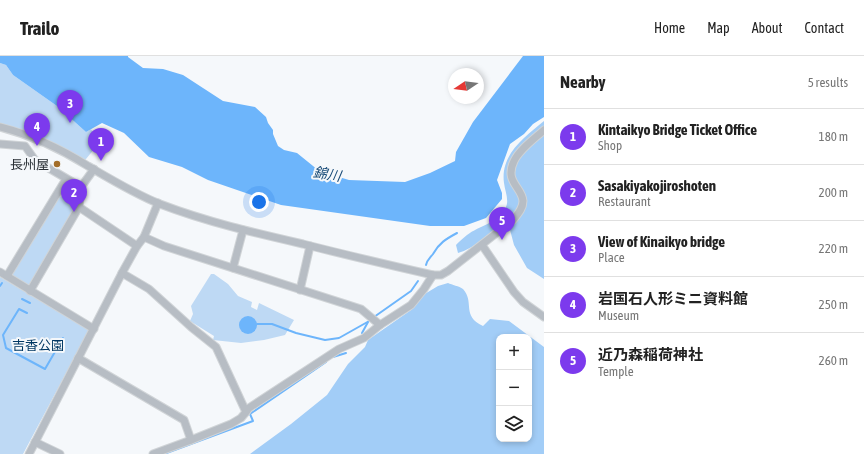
<!DOCTYPE html>
<meta charset="utf-8">
<style>
body{margin:0;font-family:"Asap Condensed","Noto Sans JP",sans-serif;background:#f2f2f2;color:#222}
.controls{position:absolute;right:12px;bottom:12px;display:grid;overflow:hidden;border-radius:8px;box-shadow:0 2px 6px #0003}
.controls button{width:36px;height:36px;display:grid;place-items:center;padding:0;border:0;border-bottom:1px solid #e0e0e0;background:#fff;color:#222;font:20px sans-serif}
.compass{position:absolute;left:448px;top:12px;width:36px;height:36px;border-radius:50%;background:#fff;box-shadow:0 2px 6px #0003;rotate:257deg}
.you{position:absolute;left:259px;top:146px;width:14px;height:14px;margin:-10px;border:3px solid #fff;border-radius:50%;background:#1a73e8;box-shadow:0 0 0 6px #1a73e833}
.badge{display:grid;place-items:center;width:26px;height:26px;border-radius:50%;background:#7c3aed;color:#fff;font-size:13px;font-weight:700}
.pin{position:absolute;translate:-50% -33px;filter:drop-shadow(0 1px 2px #0008)}
.pin::after{content:'';position:absolute;top:21px;width:14px;height:12px;background:inherit;clip-path:polygon(0 0,100% 0,50% 100%)}
.list{margin:0;padding:0;list-style:none}
h2{display:flex;justify-content:space-between;align-items:center;height:52px;margin:0;padding:0 16px;font-size:17px}
h2 small{font-size:13px;font-weight:400;color:#767676}
.list li{display:grid;grid-template-columns:26px 1fr auto;gap:12px;align-items:center;box-sizing:border-box;height:56px;padding:0 16px;border-top:1px solid #e0e0e0}
.list b{display:block;font-size:15px;white-space:nowrap}
.list p{margin:0;font-size:13px;white-space:nowrap;color:#767676}
.list em{font-size:13px;font-style:normal;color:#767676}
.icon{flex:none;width:22px;height:22px;fill:none;stroke:currentColor;stroke-width:2;stroke-linecap:round;stroke-linejoin:round}
.map{position:relative;flex:none;width:544px;height:398px;overflow:hidden}
header{display:flex;align-items:center;gap:24px;box-sizing:border-box;height:56px;padding:0 20px;background:#fff;border-bottom:1px solid #e0e0e0}
header strong{font-size:19px}
nav{display:flex;gap:22px;margin-inline-start:auto;font-size:14px}
main{display:flex}
aside{flex:1;background:#fff}
.map>svg:first-child{display:block}
</style>
<header>
<strong>Trailo</strong>
<nav><a>Home</a><a>Map</a><a>About</a><a>Contact</a></nav>
</header>
<main>
<div class="map">
<svg width="544" height="398" viewBox="0 0 544 398">
<rect width="100%" height="100%" fill="#f5f8fb"/>
<g fill="#bed9f4">
<path d="M 0,7 L 6,9 L 13,19 L 57,50 L 86,76 L 91,73 L 99,87 L 86,103 L 84,105 C 59,87 30,76 0,68 Z"/>
<polygon points="63,140 72,143 75,150 74,153 31,228 27,229 13,220 13,217 58,141"/>
<polygon points="211,218 214,218 228,228 238,240 252,246 251,251 257,254 259,247 294,264 285,279 264,284 241,287 213,284 214,280 190,265 193,258 191,250"/>
<polygon points="0,221 89,274 23,398 0,398"/>
</g>
<g fill="#a2cdf7" fill-rule="evenodd">
<path d="M 544,65 L 544,223 L 527,212 L 514,189 L 509,170 L 502,166 C 490,177 474,193 458,197 L 456,189 C 459,186 463,182 467,179 C 479,170 497,167 505,153 C 510,145 505,136 504,127 C 500,98 525,81 544,65 Z"/>
<path d="M 448,227 C 452,229 459,230 463,233 C 475,246 461,260 483,270 L 490,263 L 509,265 L 544,291 L 544,398 L 250,398 L 291,368 L 327,339 L 348,308 L 365,291 L 368,284 L 411,254 L 423,239 L 438,230 ZM 499,281 L 529,281 L 529,383 L 499,383 Z"/>
</g>
<g fill="#6db5fb">
<polygon points="0,0 128,0 128,1 143,12 163,13 183,19 223,45 255,51 266,61 268,67 273,74 273,78 278,90 284,94 297,97 318,114 322,116 349,124 405,126 430,117 455,105 456,96 473,66 523,0 544,0 544,61 533,68 524,78 510,88 497,124 502,137 502,143 486,162 464,170 430,170 281,149 208,124 182,111 149,101 124,77 102,67 86,76 57,50 13,19 6,9 0,7"/>
<circle cx="248" cy="269" r="9"/>
</g>
<g fill="none" stroke-linecap="round" stroke-linejoin="round">
<g stroke="#6db5fb" stroke-width="2">
<path d="M 426,209 C 427,204 430,202 433,198 C 439,187 446,183 457,177"/>
<polyline points="0,230 2,227"/>
<polyline points="22,243 30,247"/>
<polyline points="27,257 19,253 3,279 6,292 45,313 63,282"/>
<polyline points="374,261 411,235 418,225"/>
<polyline points="257,268 272,268 296,277 325,284 339,282 371,264"/>
<polyline points="362,277 368,266"/>
<polyline points="333,301 346,297"/>
<polyline points="164,398 253,365 250,358 326,306"/>
</g>
<defs>
<g id="street">
<path d="M 0,71 C 31,79 61,93 88,110 C 112,124 135,138 160,148 C 207,166 255,177 303,188 C 346,199 389,209 433,219 L 441,219 L 448,215 L 513,164 C 517,159 523,153 523,145 C 522,131 504,126 514,105 C 520,93 534,83 544,74"/>
<polyline points="0,88 25,90 35,104 81,131"/>
<polyline points="79,151 137,190"/>
<polyline points="144,181 164,190 361,253 380,269"/>
<polyline points="482,189 514,236 523,246 544,261"/>
<polyline points="233,212 243,174"/>
<polyline points="0,216 94,273"/>
<polyline points="122,217 149,233 191,271 216,291 246,356 241,362 231,368 191,384 153,398"/>
<polyline points="7,220 66,123"/>
<polyline points="300,234 310,190"/>
<polyline points="30,235 79,151 81,131 94,113"/>
<polyline points="78,302 184,364 191,384"/>
<polyline points="246,356 249,352 339,293 364,282 380,269 411,249 424,233 433,219"/>
<polyline points="35,386 60,398"/>
<polyline points="29,398 122,217 137,190 144,181 158,147"/>
</g>
</defs>
<use href="#street" stroke="#d0d4d7" stroke-width="9"/>
<use href="#street" stroke="#b7bdc4" stroke-width="7"/>
</g>
<circle fill="#a36d28" stroke="#f5f8fb" stroke-width="1.5" cx="57" cy="108" r="4"/>
<g text-anchor="middle" stroke-width="4" stroke-linejoin="round" paint-order="stroke">
<g font-size="13" fill="#282e34" stroke="#f5f8fb" text-anchor="end">
<text x="49" y="113">長州屋</text>
</g>
<g font-size="13" fill="#003763" stroke="#f5f8fb">
<text x="38" y="294">吉香公園</text>
</g>
<g font-size="14" font-style="italic" fill="#194c79" stroke="#f5f8fb">
<text transform="translate(327 118) rotate(9)" y="5">錦川</text>
</g>
</g>
</svg>
<div class="controls">
<button>+</button>
<button>−</button>
<button><svg class="icon" aria-label="layers" viewBox="0 0 24 24"><path d="M12 4l9 5-9 5-9-5zM3 14l9 5 9-5"/></svg></button>
</div>
<svg class="compass" viewBox="-18 -18 36 36"><path d="M0-13l5 13h-10z" fill="#e53935"/><path d="M0 13l5-13h-10z" fill="#767676"/></svg>
<div class="you"></div>
<div class="pin badge" style="left:101px;top:105px">1</div>
<div class="pin badge" style="left:74px;top:156px">2</div>
<div class="pin badge" style="left:70px;top:67px">3</div>
<div class="pin badge" style="left:37px;top:90px">4</div>
<div class="pin badge" style="left:502px;top:184px">5</div>
</div>
<aside>
<h2>Nearby<small>5 results</small></h2>
<ul class="list">
<li><span class="badge">1</span><div><b>Kintaikyo Bridge Ticket Office</b><p>Shop</p></div><em>180 m</em></li>
<li><span class="badge">2</span><div><b>Sasakiyakojiroshoten</b><p>Restaurant</p></div><em>200 m</em></li>
<li><span class="badge">3</span><div><b>View of Kinaikyo bridge</b><p>Place</p></div><em>220 m</em></li>
<li><span class="badge">4</span><div><b>岩国石人形ミニ資料館</b><p>Museum</p></div><em>250 m</em></li>
<li><span class="badge">5</span><div><b>近乃森稲荷神社</b><p>Temple</p></div><em>260 m</em></li>
</ul>
</aside>
</main>
